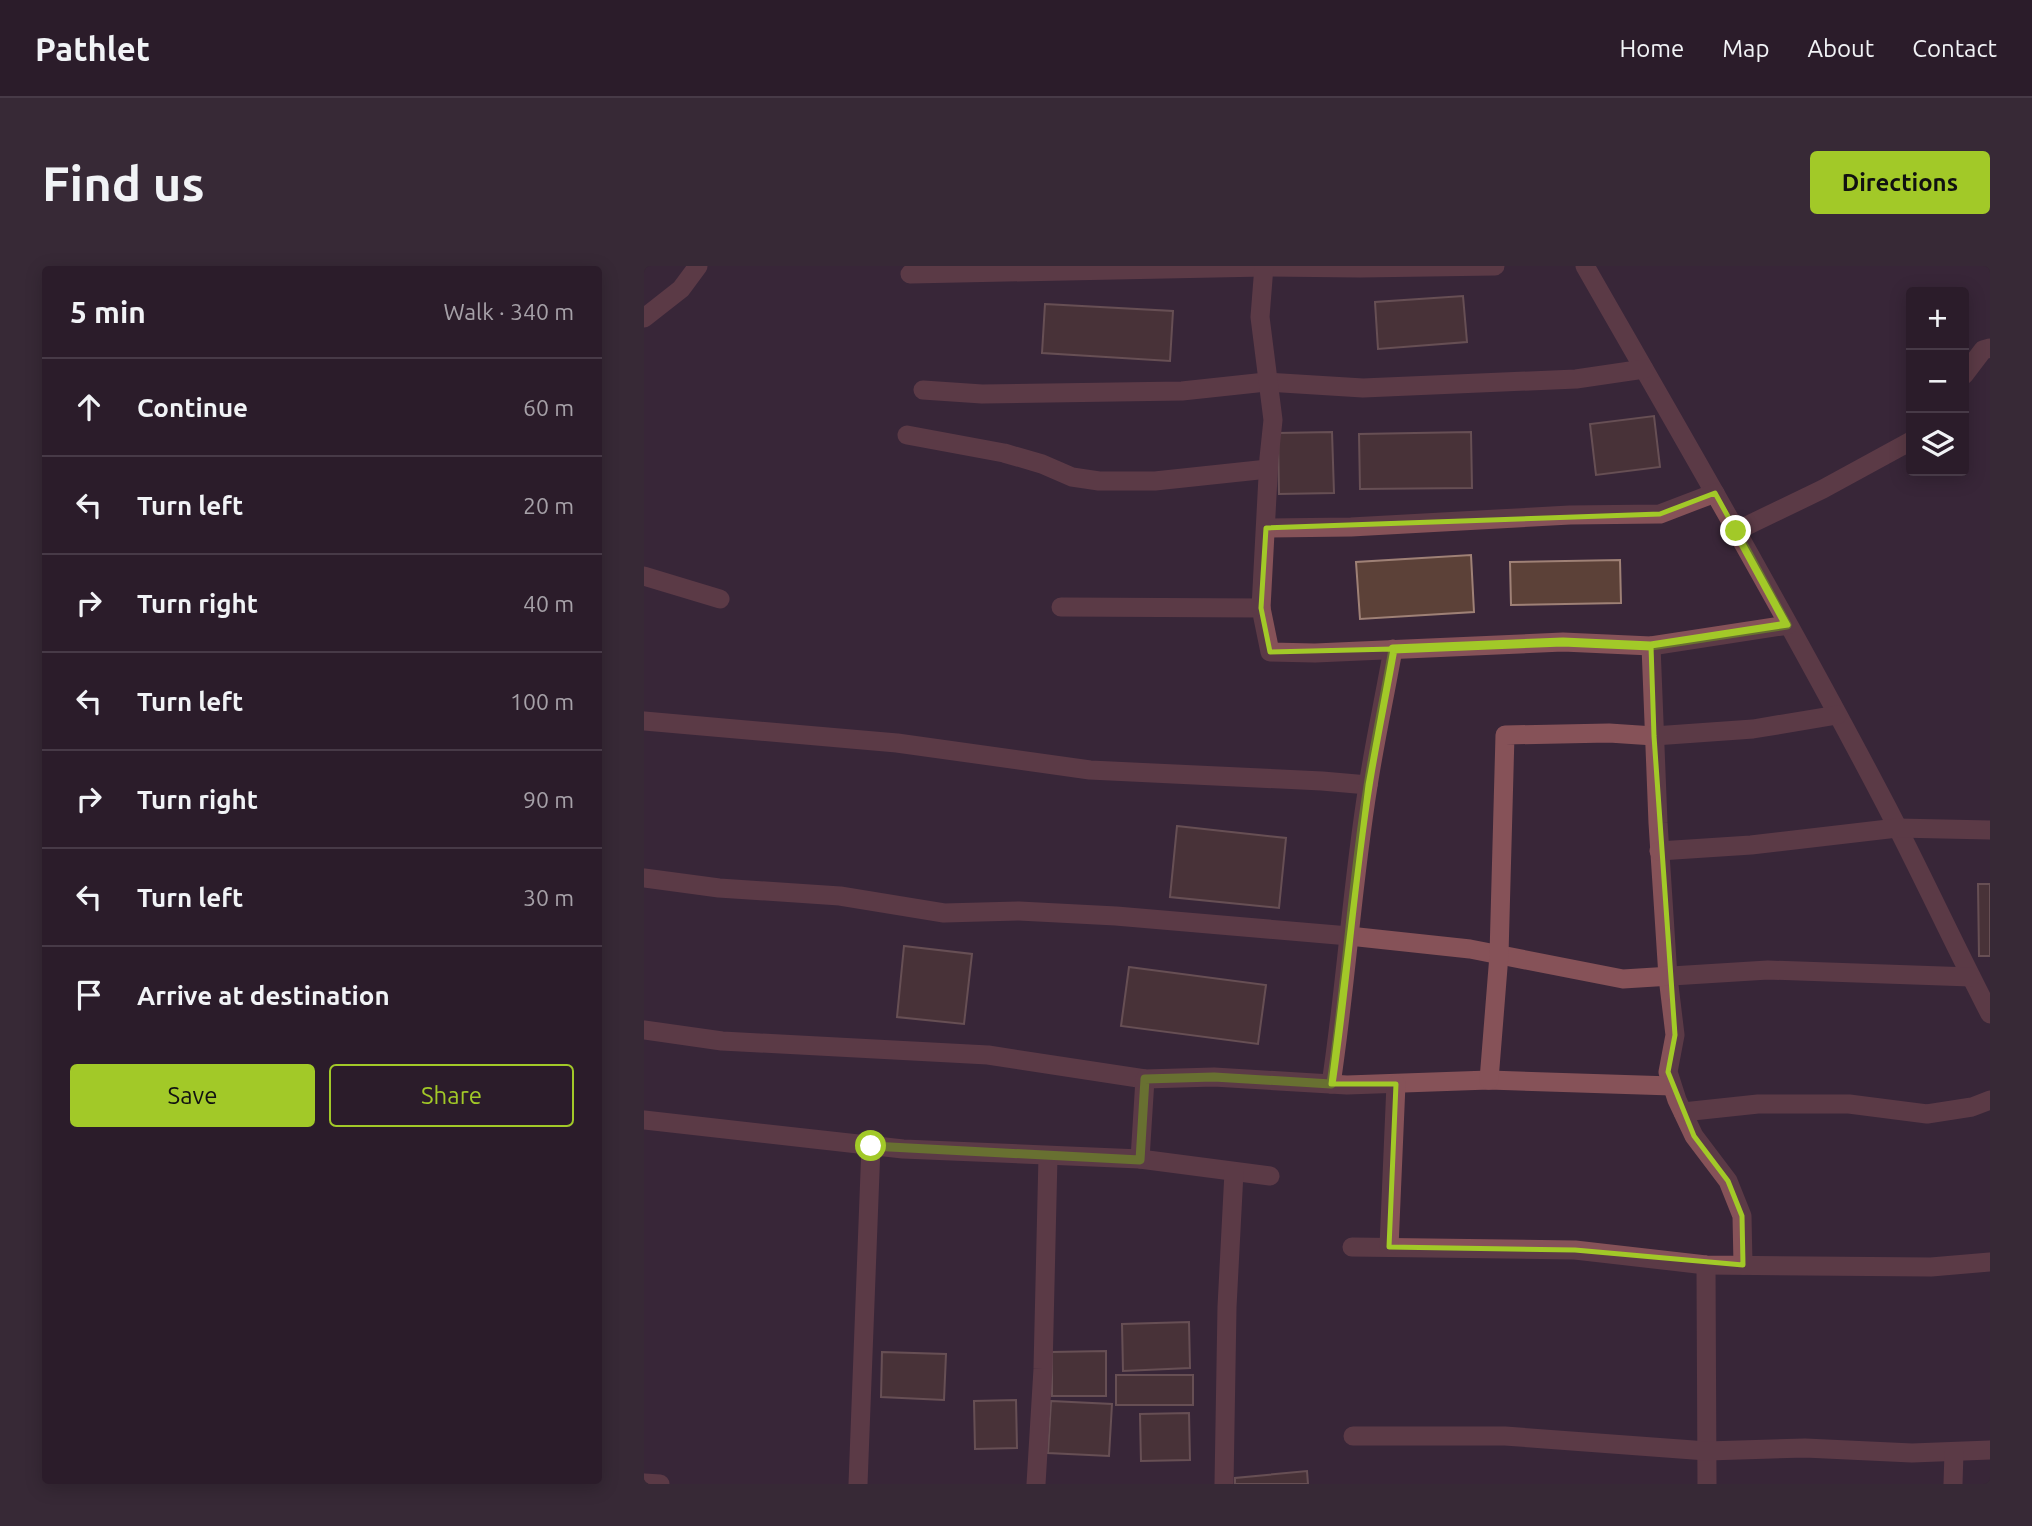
<!DOCTYPE html>
<meta charset="utf-8">
<style>
body{margin:0;font-family:Ubuntu,sans-serif;background:#372936;color:#f1f3f6}
.controls{position:absolute;right:21px;top:21px;display:grid;overflow:hidden;border-radius:7px;box-shadow:0 4px 18px #0003}
.controls button{width:63px;height:63px;display:grid;place-items:center;padding:0;border:0;border-bottom:2px solid #473a47;background:#2b1c2a;color:#f1f3f6;font:35px sans-serif}
.stop{position:absolute;width:21px;height:21px;margin:-16px;border:5px solid #a2c928;border-radius:50%;background:#fff}
.stop.end{background:#a2c928;border-color:#fff;box-shadow:0 2px 7px #0008}
.list{margin:0;padding:0;list-style:none}
h2{display:flex;justify-content:space-between;align-items:center;height:91px;margin:0;padding:0 28px;font-size:30px}
h2 small{font-size:23px;font-weight:400;color:#a6a1a8}
.list li{display:grid;grid-template-columns:46px 1fr auto;gap:21px;align-items:center;box-sizing:border-box;height:98px;padding:0 28px;border-top:2px solid #473a47}
.list b{display:block;font-size:26px;white-space:nowrap}
.list em{font-size:23px;font-style:normal;color:#a6a1a8}
.actions{display:flex;gap:14px;padding:21px 28px}
.actions a{flex:1;padding:16px 0;border:2px solid #a2c928;border-radius:7px;text-align:center;font-size:24px;color:#a2c928}
.actions .main{background:#a2c928;color:#111}
.icon{flex:none;width:38px;height:38px;fill:none;stroke:currentColor;stroke-width:2;stroke-linecap:round;stroke-linejoin:round}
.map{position:relative;flex:none;width:1346px;height:1218px;overflow:hidden;border-radius:7px}
header{display:flex;align-items:center;gap:42px;box-sizing:border-box;height:98px;padding:0 35px;background:#2b1c2a;border-bottom:2px solid #473a47}
header strong{font-size:33px}
nav{display:flex;gap:38px;margin-inline-start:auto;font-size:24px}
.intro{display:flex;align-items:center;justify-content:space-between;box-sizing:border-box;height:168px;padding:0 42px}
h1{margin:0;font-size:49px}
.button{padding:18px 32px;border-radius:7px;background:#a2c928;color:#111;font-size:24px;font-weight:700}
main{display:flex;gap:42px;padding:0 42px}
aside{flex:1;background:#2b1c2a;border-radius:7px;box-shadow:0 4px 18px #0003}
.map>svg:first-child{display:block}
</style>
<header>
<strong>Pathlet</strong>
<nav><a>Home</a><a>Map</a><a>About</a><a>Contact</a></nav>
</header>
<div class="intro"><h1>Find us</h1><a class="button">Directions</a></div>
<main>
<aside>
<h2>5 min<small>Walk · 340 m</small></h2>
<ul class="list">
<li><svg class="icon" aria-label="ahead" viewBox="0 0 24 24"><path d="M12 20V5M6 11l6-6 6 6"/></svg><div><b>Continue</b></div><em>60 m</em></li>
<li><svg class="icon" aria-label="left" viewBox="0 0 24 24"><path d="M17 20v-9H6M10 6l-5 5 5 5"/></svg><div><b>Turn left</b></div><em>20 m</em></li>
<li><svg class="icon" aria-label="right" viewBox="0 0 24 24"><path d="M7 20v-9h11M14 6l5 5-5 5"/></svg><div><b>Turn right</b></div><em>40 m</em></li>
<li><svg class="icon" aria-label="left" viewBox="0 0 24 24"><path d="M17 20v-9H6M10 6l-5 5 5 5"/></svg><div><b>Turn left</b></div><em>100 m</em></li>
<li><svg class="icon" aria-label="right" viewBox="0 0 24 24"><path d="M7 20v-9h11M14 6l5 5-5 5"/></svg><div><b>Turn right</b></div><em>90 m</em></li>
<li><svg class="icon" aria-label="left" viewBox="0 0 24 24"><path d="M17 20v-9H6M10 6l-5 5 5 5"/></svg><div><b>Turn left</b></div><em>30 m</em></li>
<li><svg class="icon" aria-label="arrive" viewBox="0 0 24 24"><path d="M6 21V4h12l-3 4 3 4H6"/></svg><div><b>Arrive at destination</b></div></li>
</ul>
<div class="actions"><a class="main">Save</a><a>Share</a></div>
</aside>
<div class="map">
<svg width="1346" height="1218" viewBox="0 0 1346 1218">
<rect width="100%" height="100%" fill="#392638"/>
<g fill="#5c4138" stroke="#9f8176" stroke-width="2">
<polygon points="819,30 823,76 734,83 731,36"/>
<polygon points="401,38 529,45 526,95 398,87"/>
<polygon points="1010,150 1016,201 952,209 946,158"/>
<polygon points="688,166 690,227 635,228 634,167"/>
<polygon points="827,166 828,222 716,223 715,168"/>
<polygon points="827,289 830,346 716,353 712,296"/>
<polygon points="976,294 977,337 867,339 866,296"/>
<polygon points="533,560 642,572 635,642 526,631"/>
<polygon points="1334,618 1346,618 1346,690 1335,690"/>
<polygon points="260,680 328,688 320,758 253,751"/>
<polygon points="485,701 622,719 614,778 477,760"/>
<polygon points="545,1056 546,1102 479,1105 478,1058"/>
<polygon points="462,1085 462,1130 408,1130 408,1086"/>
<polygon points="238,1086 302,1088 300,1134 237,1131"/>
<rect x="472" y="1109" width="77" height="30"/>
<polygon points="372,1134 373,1182 331,1183 330,1135"/>
<polygon points="407,1135 468,1138 465,1190 404,1187"/>
<polygon points="545,1147 546,1194 497,1195 496,1148"/>
<polygon points="663,1205 664,1218 591,1218 591,1212"/>
</g>
<g fill="none" stroke-linecap="round" stroke-linejoin="round">
<g stroke="#865258" stroke-width="19">
<path d="M 941,0 C 1044,180 1148,359 1244,543 C 1279,611 1311,680 1346,748"/>
<polyline points="266,8 620,1 716,2 851,0"/>
<polyline points="0,52 37,23 54,0"/>
<polyline points="1320,109 1339,84 1346,82"/>
<polyline points="279,124 338,128 538,125 622,116 719,122 932,113 1000,103"/>
<polyline points="263,169 360,187 398,198 428,211 455,215 511,215 624,203"/>
<polyline points="622,262 707,261 926,249 1016,248 1071,227"/>
<polyline points="1092,265 1179,223 1267,175"/>
<polyline points="0,310 76,333"/>
<polyline points="417,341 617,342 626,386 671,387 919,376 1007,380 1144,359"/>
<polyline points="617,342 625,192 629,154 616,51 620,0"/>
<polyline points="1007,380 1014,557 1024,711 1031,769 1024,806 1033,834 1050,870 1084,915 1098,950 1099,999"/>
<polyline points="0,455 253,477 446,504 678,515 724,519"/>
<polyline points="1015,585 1107,579 1253,562 1346,564"/>
<polyline points="0,612 75,622 196,630 300,647 375,645 472,650 705,670 826,683 979,713 1124,704 1327,711"/>
<polyline points="0,764 78,775 344,789 501,813 570,811 703,819 845,814 1028,820"/>
<polyline points="501,813 496,893 626,910"/>
<polyline points="845,814 855,689 861,469 965,467 1010,470 1109,463 1193,449"/>
<path d="M 687,818 C 702,719 708,619 724,520 C 731,474 741,429 749,383"/>
<polyline points="1039,846 1114,838 1205,838 1283,848 1328,841 1346,834"/>
<polyline points="0,854 259,883 496,893"/>
<polyline points="708,981 931,984 1062,999 1287,1001 1346,996"/>
<polyline points="745,981 752,818"/>
<polyline points="1062,999 1063,1218"/>
<polyline points="709,1170 861,1170 1063,1185 1161,1182 1268,1187 1346,1184"/>
<polyline points="0,1217 16,1218"/>
<polyline points="214,1218 227,880"/>
<polyline points="392,1218 399,1103 404,890"/>
<polyline points="580,1218 583,1041 590,906"/>
<polyline points="1309,1218 1310,1186"/>
</g>
</g>
<g fill="none" stroke-linecap="round" stroke-linejoin="round">
<path stroke="#a2c928" stroke-width="9" d="M 227,880 L 496,894 L 501,813 L 570,811 L 687,818 C 702,719 708,619 724,520 C 731,475 741,429 749,383 L 919,376 L 1007,380 L 1143,359 L 1092,265"/>
</g>
<path d="M0 0H1346V1218H0ZM 1071,227 L 1144,359 L 1007,380 L 1010,470 L 1031,769 L 1024,806 L 1050,870 L 1084,915 L 1098,950 L 1099,999 L 931,984 L 745,981 L 752,818 L 687,818 L 724,519 L 749,383 L 626,386 L 617,342 L 622,262 L 1016,248 Z" fill="#392638" fill-opacity=".55" fill-rule="evenodd"/>
<path fill="none" stroke="#a2c928" stroke-width="5" stroke-linejoin="round" d="M 1071,227 L 1144,359 L 1007,380 L 1010,470 L 1031,769 L 1024,806 L 1050,870 L 1084,915 L 1098,950 L 1099,999 L 931,984 L 745,981 L 752,818 L 687,818 L 724,519 L 749,383 L 626,386 L 617,342 L 622,262 L 1016,248 Z"/>
</svg>
<div class="controls">
<button>+</button>
<button>−</button>
<button><svg class="icon" aria-label="layers" viewBox="0 0 24 24"><path d="M12 4l9 5-9 5-9-5zM3 14l9 5 9-5"/></svg></button>
</div>
<div class="stop" style="left:227px;top:880px"></div>
<div class="stop end" style="left:1092px;top:265px"></div>
</div>
</main>
